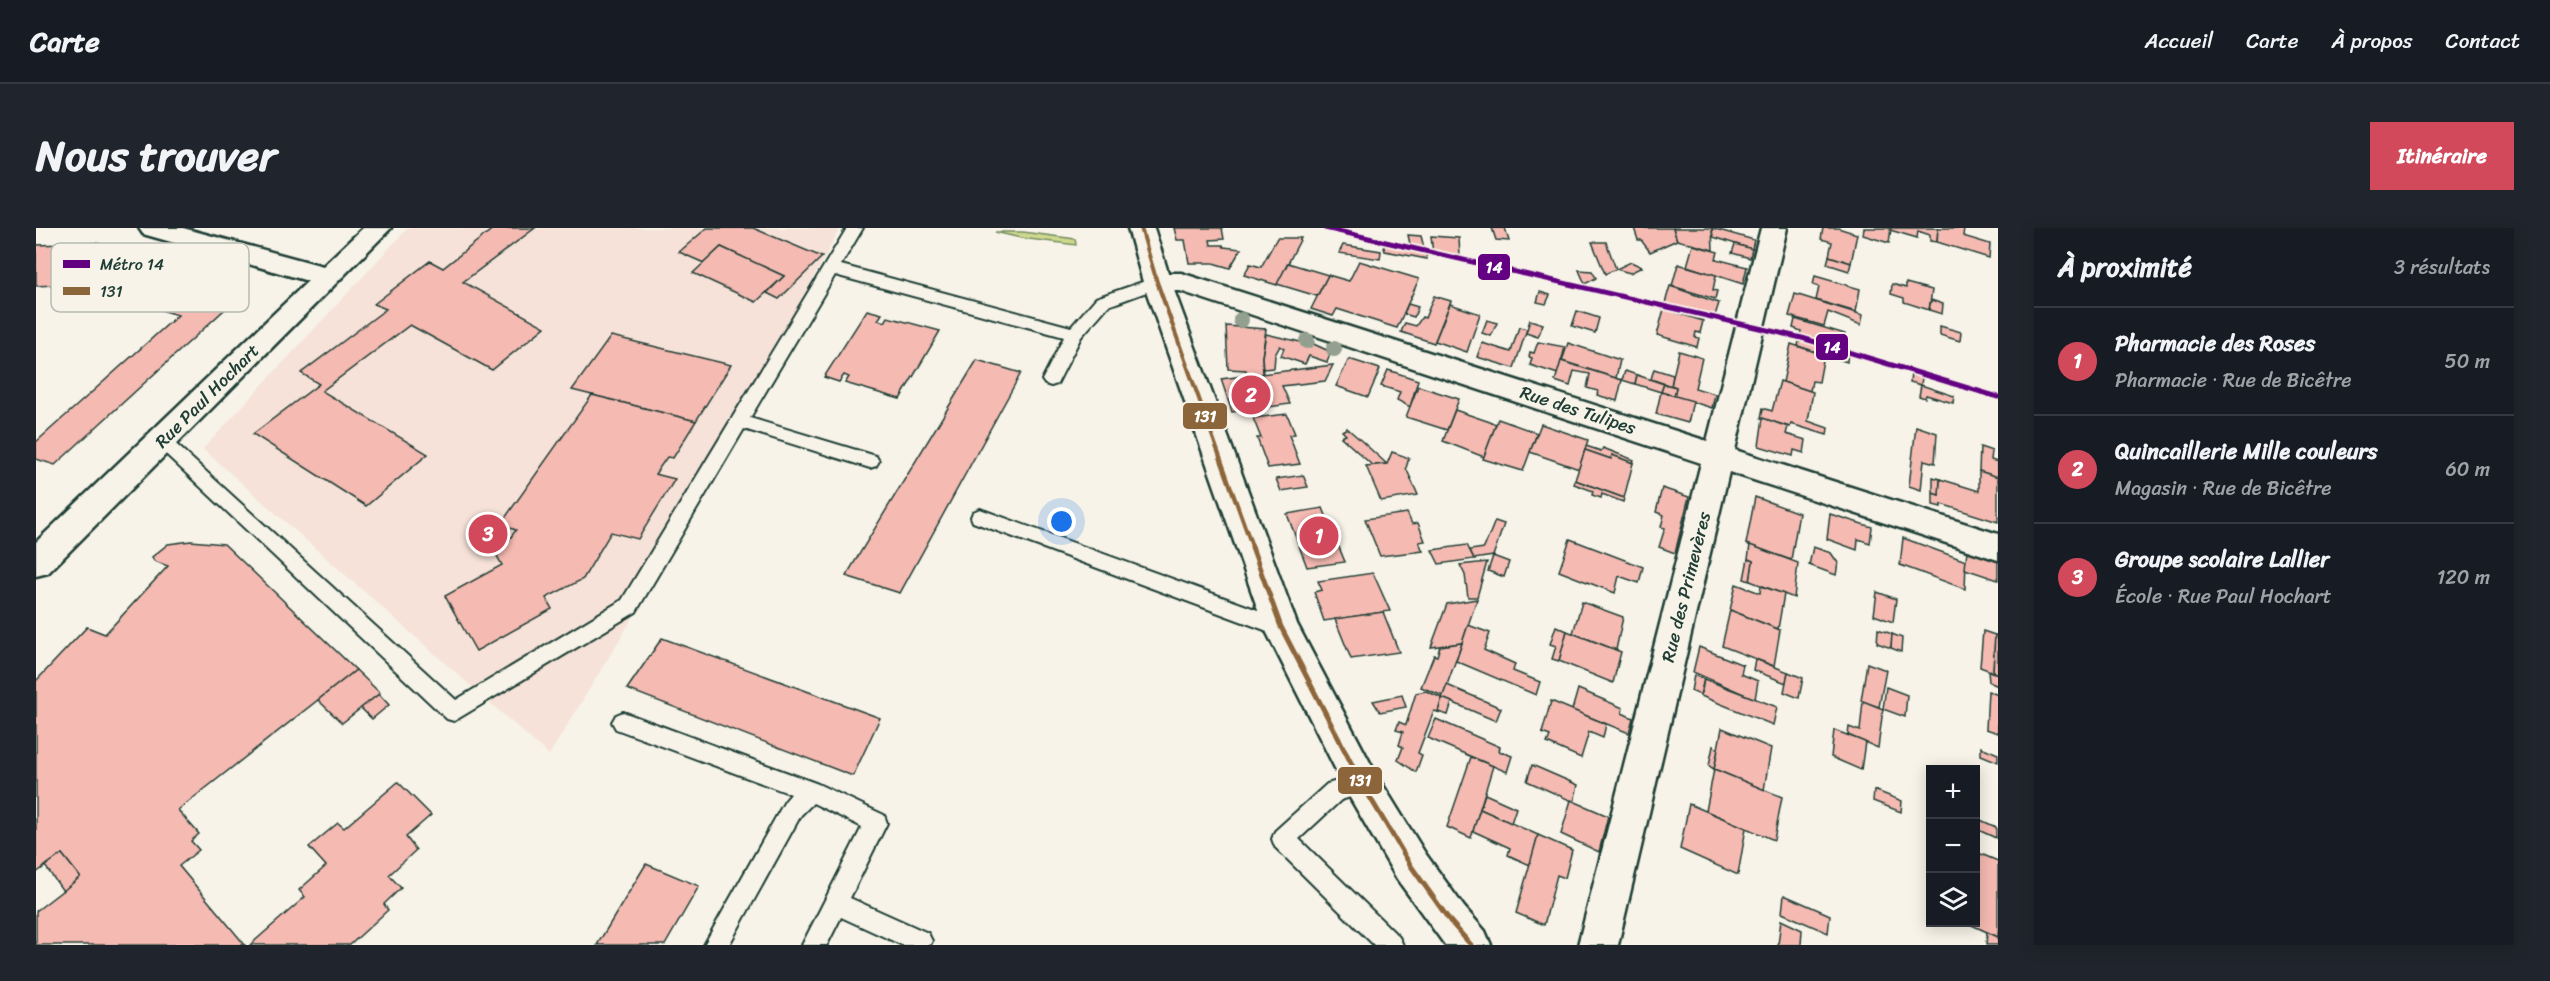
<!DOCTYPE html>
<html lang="fr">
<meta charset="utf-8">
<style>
body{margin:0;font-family:Sriracha,sans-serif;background:#20242c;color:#f1f3f6}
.controls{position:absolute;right:18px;bottom:18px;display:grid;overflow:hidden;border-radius:0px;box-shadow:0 3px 15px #0003}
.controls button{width:54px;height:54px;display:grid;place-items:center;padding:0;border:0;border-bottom:2px solid #363941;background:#171b24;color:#f1f3f6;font:30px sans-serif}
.you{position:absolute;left:1026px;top:294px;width:21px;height:21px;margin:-15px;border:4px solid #fff;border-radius:50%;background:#1a73e8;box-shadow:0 0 0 9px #1a73e833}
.badge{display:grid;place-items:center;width:39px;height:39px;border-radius:50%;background:#d1495b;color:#fff;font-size:20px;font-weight:700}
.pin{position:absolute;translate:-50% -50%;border:3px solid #fff;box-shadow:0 2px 6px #0006}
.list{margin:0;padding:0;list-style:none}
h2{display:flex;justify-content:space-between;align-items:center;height:78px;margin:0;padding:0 24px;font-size:26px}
h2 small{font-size:20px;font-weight:400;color:#9ea1a6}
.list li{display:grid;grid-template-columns:39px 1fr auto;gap:18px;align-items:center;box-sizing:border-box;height:108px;padding:0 24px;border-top:2px solid #363941}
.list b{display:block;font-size:22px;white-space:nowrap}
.list p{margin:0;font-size:20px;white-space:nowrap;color:#9ea1a6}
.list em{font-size:20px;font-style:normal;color:#9ea1a6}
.icon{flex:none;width:33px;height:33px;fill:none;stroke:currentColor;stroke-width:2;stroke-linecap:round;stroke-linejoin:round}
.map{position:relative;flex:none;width:1962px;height:717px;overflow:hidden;border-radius:0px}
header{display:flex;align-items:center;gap:36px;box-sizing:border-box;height:84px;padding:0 30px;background:#171b24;border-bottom:2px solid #363941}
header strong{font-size:28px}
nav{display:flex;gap:33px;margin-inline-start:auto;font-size:21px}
.intro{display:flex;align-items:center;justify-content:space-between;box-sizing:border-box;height:144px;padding:0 36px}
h1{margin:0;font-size:42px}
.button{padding:15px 27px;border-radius:0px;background:#d1495b;color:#fff;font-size:21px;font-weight:700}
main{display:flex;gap:36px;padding:0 36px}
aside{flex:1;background:#171b24;border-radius:0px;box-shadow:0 3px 15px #0003}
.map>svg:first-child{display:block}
</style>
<header>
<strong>Carte</strong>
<nav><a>Accueil</a><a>Carte</a><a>À propos</a><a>Contact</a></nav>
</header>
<div class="intro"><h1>Nous trouver</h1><a class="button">Itinéraire</a></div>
<main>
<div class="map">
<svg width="1962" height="717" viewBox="0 0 1962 717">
<rect width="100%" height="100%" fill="#f7f3e8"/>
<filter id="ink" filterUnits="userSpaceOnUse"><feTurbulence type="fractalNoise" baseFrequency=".0167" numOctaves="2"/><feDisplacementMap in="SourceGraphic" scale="12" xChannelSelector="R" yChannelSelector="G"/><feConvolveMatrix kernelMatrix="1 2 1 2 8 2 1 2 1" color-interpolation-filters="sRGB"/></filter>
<g filter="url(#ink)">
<polygon fill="#f6e2d8" points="372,0 804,0 596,391 513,527 167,221"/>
<polygon fill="#cdd98d" stroke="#768b60" stroke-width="1.5" points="959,4 987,4 1039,11 1040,17 985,10"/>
<g fill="#f5bab2" stroke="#1f3d34" stroke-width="1.5">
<polygon points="458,0 499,0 427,54 509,99 456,142 374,97 286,163 392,226 330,278 217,206 283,156 265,145 350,81 338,76 394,33 407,40"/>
<polygon points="671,0 717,0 786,29 743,71 731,65 748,48 685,19 668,35 643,24"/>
<polygon points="1138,0 1186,0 1188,11 1174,12 1175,17 1187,17 1188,19 1205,21 1194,40 1177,35 1153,35 1149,12 1141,12"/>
<polygon points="1456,0 1469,0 1473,13 1460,12"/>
<polygon points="1598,0 1637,0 1641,12 1614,24 1605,12 1602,12"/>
<polygon points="1637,0 1676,0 1677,22 1641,12"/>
<polygon points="1676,0 1718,12 1716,21 1677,9"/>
<polygon points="1787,0 1802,0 1821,6 1815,35 1793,28 1796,14 1785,11"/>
<polygon points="1828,0 1855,0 1853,15 1827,7"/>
<polygon points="1855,0 1902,0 1901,14 1894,13 1894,7 1882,3 1881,10 1854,2"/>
<polygon points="1902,0 1928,0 1927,8 1954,16 1953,30 1901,14"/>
<polygon points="1372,7 1385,8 1391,31 1349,23 1346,12 1374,16"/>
<polygon points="1395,8 1423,10 1424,29 1397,26"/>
<polygon points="1241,10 1265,10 1241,57 1208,47 1214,36 1225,39"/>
<polygon points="1556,14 1570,14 1580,41 1569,46"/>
<polygon points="60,15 213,59 19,237 0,231 0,214 142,87 39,56 0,58 0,17"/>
<polygon points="1699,16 1716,21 1714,30 1696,25"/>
<polygon points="1307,17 1345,23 1344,31 1303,25"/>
<polygon points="1657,17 1682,24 1680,31 1711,39 1707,56 1651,38"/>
<polygon points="685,19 748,48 720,74 657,45"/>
<polygon points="1793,28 1815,35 1813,43 1791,36"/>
<polygon points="1323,33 1383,51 1361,100 1301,81 1297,88 1275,81 1292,47 1313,53"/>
<polygon points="1595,34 1606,39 1594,45 1580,41"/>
<polygon points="1252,35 1292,47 1281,68 1241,56"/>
<polygon points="1642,36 1680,47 1677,62 1681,63 1679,71 1636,58"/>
<polygon points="1543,42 1556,43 1560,50 1549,56"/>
<polygon points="1779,48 1824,61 1820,84 1780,72 1783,59 1777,57"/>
<polygon points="1870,55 1896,62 1893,82 1868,74 1868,70 1855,66 1856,56 1870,60"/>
<polygon points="1634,58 1683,75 1678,91 1668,87 1666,93 1632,82 1633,77 1629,75"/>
<polygon points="1504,64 1514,67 1510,76 1501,74"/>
<polygon points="1759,66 1827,87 1825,97 1792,84 1788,98 1753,88"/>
<polygon points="1398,68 1415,73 1398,115 1365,104 1369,95 1380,98 1386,89 1389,90"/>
<polygon points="1895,72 1907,76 1906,86 1893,82"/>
<polygon points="1372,76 1382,79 1378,89 1368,86"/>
<polygon points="1414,76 1444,86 1431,124 1399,113"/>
<polygon points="1628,81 1667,93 1664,105 1660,104 1659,109 1663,110 1661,119 1621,107"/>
<polygon points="831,82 846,86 842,92 849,94 852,89 904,103 864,171 809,155 813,149 808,147 803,154 788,149"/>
<polygon points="1541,83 1563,90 1559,105 1536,98"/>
<polygon points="1759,91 1809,106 1806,120 1812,121 1811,134 1762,118 1765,103 1757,100"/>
<polygon points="1451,92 1461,95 1455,108 1446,105"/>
<polygon points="1494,92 1507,96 1502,109 1490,105"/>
<polygon points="1190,98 1230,101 1226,129 1227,146 1210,148 1210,142 1192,141"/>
<polygon points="1904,98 1925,104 1924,113 1904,107"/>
<polygon points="1483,99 1491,101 1478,140 1441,129 1446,115 1475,124"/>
<polygon points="1230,106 1273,116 1273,114 1295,124 1291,134 1273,128 1269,136 1245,128 1248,120 1244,118 1239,127 1238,140 1227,141 1226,129"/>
<polygon points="575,108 695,137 660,193 536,162"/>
<polygon points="1502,114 1529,119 1522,146 1494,137 1496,130 1493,129 1494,124 1498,125"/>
<polygon points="1532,115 1584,132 1580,150 1526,133"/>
<polygon points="1755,116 1788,127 1783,154 1776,153 1774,163 1747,154"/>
<polygon points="1643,123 1666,130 1659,160 1679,166 1676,180 1638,168 1640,159 1635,157"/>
<polygon points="1313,131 1344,141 1332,169 1300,158"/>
<polygon points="941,132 985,145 864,365 810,348"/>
<polygon points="1525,133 1586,152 1581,173 1561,167 1562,163 1551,160 1554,146 1538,143 1534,158 1519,153"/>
<polygon points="1297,137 1289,153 1246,158 1254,176 1196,184 1185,151"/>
<polygon points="1618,141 1637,147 1635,158 1615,151"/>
<polygon points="1352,142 1382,152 1374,179 1361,172 1364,164 1345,158"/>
<polygon points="1589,143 1601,147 1599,156 1586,152"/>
<polygon points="1875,145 1886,149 1885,157 1874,154"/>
<polygon points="1601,147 1628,156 1625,164 1599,156"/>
<polygon points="1744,153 1777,164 1772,193 1792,200 1791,207 1755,196 1754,199 1725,190 1727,180 1736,183"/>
<polygon points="1628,156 1640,159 1638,168 1625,164"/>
<polygon points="1885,157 1918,168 1917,175 1890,167 1889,170 1883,168"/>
<polygon points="1382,158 1423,171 1411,202 1370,189"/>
<polygon points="1625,164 1657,173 1652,195 1620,186"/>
<polygon points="556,167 660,193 637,230 631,229 619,246 639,251 602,311 575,304 547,351 510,370 516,381 440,423 409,368 466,337 461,328 480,302 464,297"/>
<polygon points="1419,182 1460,196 1448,229 1407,213"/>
<polygon points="1251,186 1259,206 1253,207 1264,236 1232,240 1221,210 1225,210 1217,190"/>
<polygon points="1727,190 1752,199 1750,206 1770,212 1768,225 1758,222 1757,228 1723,218"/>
<polygon points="1462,191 1501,205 1487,243 1447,231"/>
<polygon points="1505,196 1552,212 1543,241 1494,224"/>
<polygon points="1880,198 1901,205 1899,235 1888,232 1885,262 1873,258"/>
<polygon points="1311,200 1320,208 1351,236 1336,237 1305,209 1310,207 1306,203"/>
<polygon points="1550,218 1565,223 1567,220 1598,232 1597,235 1576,227 1575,231 1549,222"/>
<polygon points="1944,219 1956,223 1955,232 1962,234 1962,249 1943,243"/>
<polygon points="1549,222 1575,231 1576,227 1597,235 1588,270 1539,252"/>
<polygon points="1356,224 1373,230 1370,240 1382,267 1345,273 1330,238 1351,236"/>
<polygon points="1943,243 1962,249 1962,294 1905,276 1905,279 1897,277 1897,265 1903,267 1904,251 1943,263"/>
<polygon points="1267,247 1272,259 1245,263 1240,251"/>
<polygon points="1897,249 1904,251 1903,267 1897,265"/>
<polygon points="1539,252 1588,270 1587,274 1566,266 1565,270 1556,267 1557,263 1538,256"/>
<polygon points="1626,260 1653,269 1639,325 1623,319 1629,300 1625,299 1628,287 1620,284"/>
<polygon points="1719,269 1763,285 1755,332 1710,316"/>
<polygon points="1287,280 1309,334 1271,339 1251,286"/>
<polygon points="1371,285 1376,296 1382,295 1389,313 1383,314 1387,323 1344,328 1329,291"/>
<polygon points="1794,286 1836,299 1834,315 1822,311 1821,322 1791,311"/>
<polygon points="1459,293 1468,296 1457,328 1438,331 1434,322 1448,320"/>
<polygon points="1867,310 1930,333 1929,361 1864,337"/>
<polygon points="1534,311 1607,339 1603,355 1583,348 1579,365 1523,343"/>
<polygon points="155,313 188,316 320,442 142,582 163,606 155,613 163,622 143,638 209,717 0,717 0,683 44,649 26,626 0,645 0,453 51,399 69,406 132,338 118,333 116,329 132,316"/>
<polygon points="1431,317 1438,331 1403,336 1396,322"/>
<polygon points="1714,317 1762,335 1758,370 1714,353 1717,333 1712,331"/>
<polygon points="1777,319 1795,325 1802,335 1800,347 1773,337"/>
<polygon points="1931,322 1962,332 1962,352 1929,341"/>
<polygon points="1457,328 1473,334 1468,349 1452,343"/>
<polygon points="1712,331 1717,333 1714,353 1708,351"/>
<polygon points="1451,334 1441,369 1432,369 1429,347 1424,337"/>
<polygon points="1337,345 1354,383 1288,393 1278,364 1286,362 1282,353"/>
<polygon points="1700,356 1724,365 1725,358 1748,366 1742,401 1694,382"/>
<polygon points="1841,364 1860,371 1857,394 1838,387"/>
<polygon points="1441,371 1426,415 1395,419 1411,376"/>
<polygon points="1546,374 1587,389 1580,422 1537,405"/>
<polygon points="1694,382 1744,402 1738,438 1686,418"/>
<polygon points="1347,384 1363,424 1315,431 1299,391"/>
<polygon points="1432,397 1454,405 1448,422 1479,436 1477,443 1504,454 1500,467 1420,433"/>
<polygon points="1520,398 1531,403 1523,433 1516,431 1520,418 1514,416"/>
<polygon points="1842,401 1856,406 1855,420 1841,415"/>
<polygon points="1531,403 1585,424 1577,455 1523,433"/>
<polygon points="1947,403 1959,407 1957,444 1944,439"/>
<polygon points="1856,406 1866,410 1865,424 1855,420"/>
<polygon points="1959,407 1962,408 1962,446 1957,444"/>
<polygon points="626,410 844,490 817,548 591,461"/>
<polygon points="1426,415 1407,468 1385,459 1398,427 1401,428 1404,418"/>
<polygon points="1663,419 1707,437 1705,446 1722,453 1719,471 1657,444"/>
<polygon points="1719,431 1752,444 1750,455 1717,442"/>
<polygon points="1831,435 1850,442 1843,479 1825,473"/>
<polygon points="320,442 344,465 306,495 282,472"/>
<polygon points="1952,443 1962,446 1962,458 1953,454"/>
<polygon points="1752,444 1767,450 1763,470 1748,464"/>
<polygon points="1658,447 1668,451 1664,467 1655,463"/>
<polygon points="1668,451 1741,479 1737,497 1665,468"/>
<polygon points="1411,457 1465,480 1460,493 1406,470"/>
<polygon points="1850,459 1871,467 1869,489 1847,481"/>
<polygon points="1542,461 1587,480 1586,485 1597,490 1593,505 1536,482"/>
<polygon points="1390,463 1406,470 1402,484 1398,483 1382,525 1386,527 1380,544 1362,532 1367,519 1363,517 1367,504 1360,502 1363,494 1370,497 1380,465"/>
<polygon points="1952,463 1962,467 1962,505 1950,501"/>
<polygon points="343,466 353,477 336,491 325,480"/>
<polygon points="1366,467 1370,479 1344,484 1337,473"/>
<polygon points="1406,470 1416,474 1412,487 1402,484"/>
<polygon points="1515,473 1570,496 1567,510 1553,504 1545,530 1511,515 1514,508 1506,505"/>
<polygon points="1827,473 1847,481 1842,520 1812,507 1813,499 1824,503"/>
<polygon points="1400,491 1464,519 1463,523 1476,528 1471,544 1392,510"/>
<polygon points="1686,500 1735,520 1728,562 1678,541"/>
<polygon points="1798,502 1829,514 1825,542 1795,529"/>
<polygon points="1677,518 1682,521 1678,541 1673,538"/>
<polygon points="1945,519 1962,526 1962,534 1945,527"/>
<polygon points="1435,529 1457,538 1435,610 1411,599"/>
<polygon points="1496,537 1542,557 1538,574 1491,553"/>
<polygon points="1678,541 1746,569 1738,612 1670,583"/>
<polygon points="362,554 395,587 370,609 380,622 353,647 365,660 348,676 352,682 314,717 214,717 269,669 263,662 290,638 273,619 302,595 308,600"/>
<polygon points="1838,562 1866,573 1865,584 1837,573"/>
<polygon points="1449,566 1480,580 1475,595 1444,581"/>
<polygon points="1535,572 1572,588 1563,624 1525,606"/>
<polygon points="1653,576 1710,600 1702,647 1644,621"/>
<polygon points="1444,581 1502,607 1494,637 1472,627 1474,620 1437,603"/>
<polygon points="1940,590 1960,599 1960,610 1940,601"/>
<polygon points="1502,607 1536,622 1529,650 1521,647 1508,697 1480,685"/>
<polygon points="1940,624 1962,633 1962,709 1929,694 1940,694"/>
<polygon points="26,626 44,649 27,663 9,638"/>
<polygon points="610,636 663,658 629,717 561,717"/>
<polygon points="1748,667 1794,687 1792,705 1746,685"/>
<polygon points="1745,692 1766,702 1765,717 1742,717"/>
<polygon points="1951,704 1962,709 1962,717 1950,717"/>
</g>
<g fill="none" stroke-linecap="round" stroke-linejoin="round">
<defs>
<g id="service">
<polygon points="811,0 827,0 805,37 1035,99 1060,70 1121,49 1127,50 1129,54 1127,58 1072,78 1045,109 1021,156 1015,158 1009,156 1006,152 1028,109 799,47 714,190 840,228 843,233 840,238 834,240 708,201 600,384 418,493 411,491 116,213 119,208 125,206 131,208 420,472 586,372"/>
<polygon points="944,281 1252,393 1255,399 1252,405 1245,408 937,294 935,289 937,284"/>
<polygon points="587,484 782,556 848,587 851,595 814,670 892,705 896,713 894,717 866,717 805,689 791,717 766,717 826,599 777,575 765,587 693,717 668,717 749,573 755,566 580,501 576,494 580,487"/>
<polygon points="1326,546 1334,549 1337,556 1334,563 1305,572 1263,611 1363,709 1367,717 1338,717 1239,619 1236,611 1239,603 1291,556"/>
</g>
<g id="minor">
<polygon points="103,0 147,0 287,38 327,0 355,0 12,345 0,348 0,314 272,53 107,6"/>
<polygon points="1725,0 1751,0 1699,222 1962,306 1962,332 1693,244 1582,717 1542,717 1665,235 1144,63 1121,63 1111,61 1107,54 1111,47 1121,45 1145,45 1671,213"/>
</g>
<polygon id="tertiary" points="1092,0 1118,0 1135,54 1261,396 1339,544 1389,625 1428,679 1449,703 1455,717 1409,717 1361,651 1313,568 1228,399 1107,54"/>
</defs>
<use href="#service" stroke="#1f3d34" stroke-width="4"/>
<use href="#minor" stroke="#1f3d34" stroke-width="5"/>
<use href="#tertiary" stroke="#1f3d34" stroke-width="5"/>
<use href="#service" fill="#f7f3e8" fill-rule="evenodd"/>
<use href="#minor" fill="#f7f3e8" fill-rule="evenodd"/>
<use href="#tertiary" fill="#f7f3e8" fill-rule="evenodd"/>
<defs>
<polyline id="bus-1-far1" points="1105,0 1121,54 1217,321"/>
<polyline id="bus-1" points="1216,319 1245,399 1326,556 1375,638 1414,693 1435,717"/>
</defs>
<use href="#bus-1-far1" stroke="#f7f3e8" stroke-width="8"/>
<use href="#bus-1" stroke="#f7f3e8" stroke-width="10"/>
<use href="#bus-1-far1" stroke="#8d653a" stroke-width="4"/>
<use href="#bus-1" stroke="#8d653a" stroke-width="5"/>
<defs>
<polyline id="metro-1" points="1289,0 1766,110 1962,169"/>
</defs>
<use href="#metro-1" stroke="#f7f3e8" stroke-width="9"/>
<use href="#metro-1" stroke="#640082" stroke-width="5"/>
</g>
<g fill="#93a08f">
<circle cx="1205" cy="92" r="8"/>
<circle cx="1271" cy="113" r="8"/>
<circle cx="1298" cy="121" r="8"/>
</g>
</g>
<g text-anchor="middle" stroke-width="4.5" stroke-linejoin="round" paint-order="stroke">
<g font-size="18" fill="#1f3d34" stroke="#f7f3e8">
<text transform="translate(171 168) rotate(-45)" y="6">Rue Paul Hochart</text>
<text transform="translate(1542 182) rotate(18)" y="6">Rue des Tulipes</text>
<text transform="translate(1650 359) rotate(-76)" y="6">Rue des Primevères</text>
</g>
</g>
<rect x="15" y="15" width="198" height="69" rx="9" fill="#f7f3e8" stroke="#b6bcb2" stroke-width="1.5"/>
<rect x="27" y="32" width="27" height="8" fill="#640082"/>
<rect x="27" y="59" width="27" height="8" fill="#8d653a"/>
<g font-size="16" fill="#1f3d34">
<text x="64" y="42">Métro 14</text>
<text x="64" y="69">131</text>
</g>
<g stroke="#f7f3e8" stroke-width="2">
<rect x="1441" y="25" width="34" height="28" rx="6" fill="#640082"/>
<rect x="1779" y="105" width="34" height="28" rx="6" fill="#640082"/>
<rect x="1146" y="174" width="46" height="28" rx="6" fill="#8d653a"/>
<rect x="1301" y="538" width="46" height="29" rx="6" fill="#8d653a"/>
</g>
<g font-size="16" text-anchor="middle" font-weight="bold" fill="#fff">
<text x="1458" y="45">14</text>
<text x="1796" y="125">14</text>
<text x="1169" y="194">131</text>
<text x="1324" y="558">131</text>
</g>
</svg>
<div class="controls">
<button>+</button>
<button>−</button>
<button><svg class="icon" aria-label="layers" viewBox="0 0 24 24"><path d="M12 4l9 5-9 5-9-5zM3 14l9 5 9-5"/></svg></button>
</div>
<div class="you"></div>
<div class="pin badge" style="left:1283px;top:308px">1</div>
<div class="pin badge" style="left:1215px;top:167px">2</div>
<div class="pin badge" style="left:452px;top:306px">3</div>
</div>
<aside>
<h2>À proximité<small>3 résultats</small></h2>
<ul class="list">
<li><span class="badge">1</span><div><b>Pharmacie des Roses</b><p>Pharmacie · Rue de Bicêtre</p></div><em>50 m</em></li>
<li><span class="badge">2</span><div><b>Quincaillerie Mille couleurs</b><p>Magasin · Rue de Bicêtre</p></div><em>60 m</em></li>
<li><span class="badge">3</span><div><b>Groupe scolaire Lallier</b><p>École · Rue Paul Hochart</p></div><em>120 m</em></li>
</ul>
</aside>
</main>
